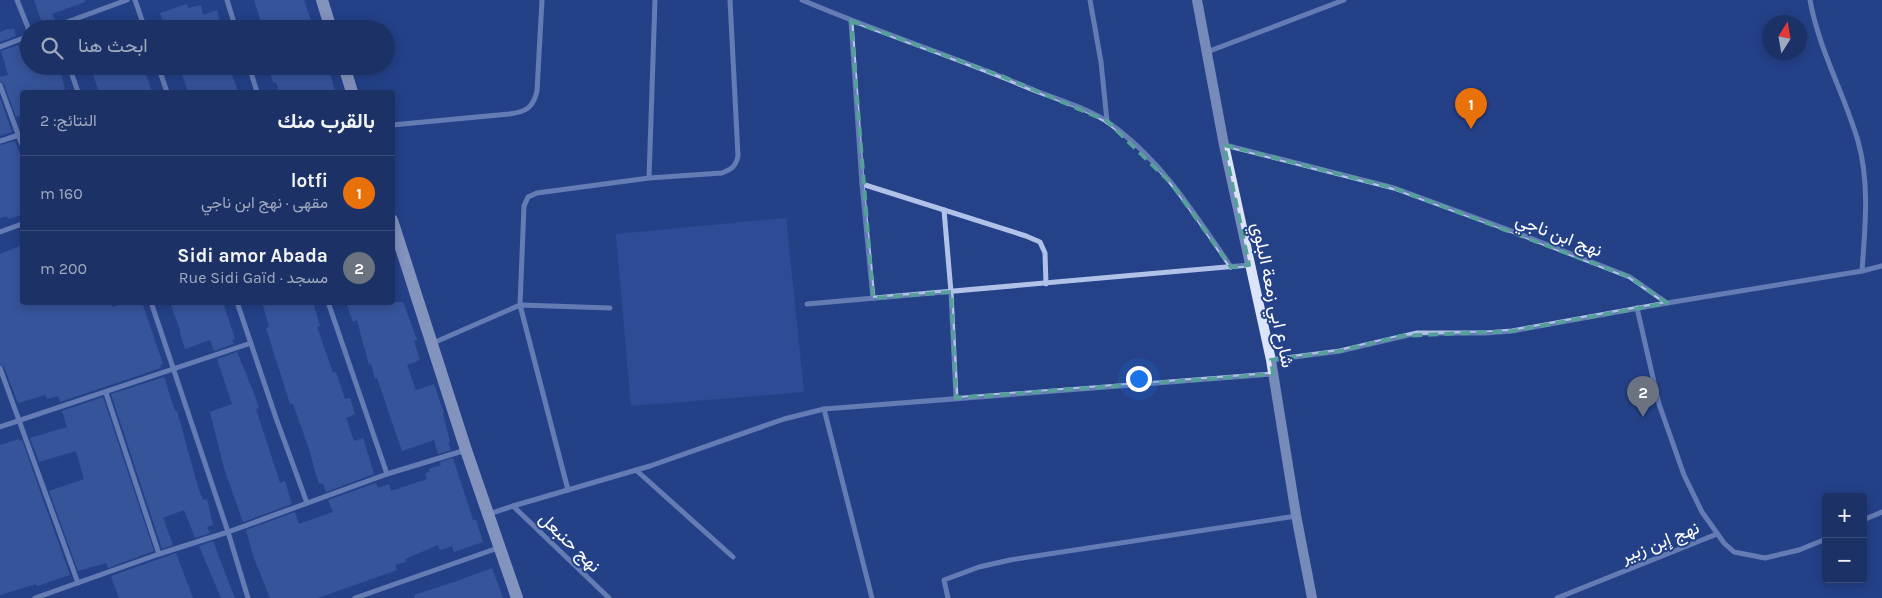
<!DOCTYPE html>
<html lang="ar">
<meta charset="utf-8">
<style>
body{margin:0;font-family:Karla,Vazirmatn,sans-serif;background:#293e6f;color:#f1f3f6;direction:rtl}
.controls{position:absolute;right:15px;bottom:15px;display:grid;overflow:hidden;border-radius:5px;box-shadow:0 2px 12px #0003}
.controls button{width:45px;height:45px;display:grid;place-items:center;padding:0;border:0;border-bottom:1px solid #3a4d7a;background:#1c3266;color:#f1f3f6;font:25px sans-serif}
.compass{position:absolute;left:1762px;top:15px;width:45px;height:45px;border-radius:50%;background:#1c3266;box-shadow:0 2px 12px #0003;rotate:11deg}
.you{position:absolute;left:1138px;top:378px;width:18px;height:18px;margin:-12px;border:4px solid #fff;border-radius:50%;background:#1a73e8;box-shadow:0 0 0 8px #1a73e833}
.badge{display:grid;place-items:center;width:32px;height:32px;border-radius:50%;background:#e69b98;color:#fff;font-size:16px;font-weight:700}
.pin{position:absolute;translate:-50% -41px;filter:drop-shadow(0 1px 2px #0008)}
.pin::after{content:'';position:absolute;top:26px;width:18px;height:15px;background:inherit;clip-path:polygon(0 0,100% 0,50% 100%)}
.list{margin:0;padding:0;list-style:none}
h2{display:flex;justify-content:space-between;align-items:center;height:65px;margin:0;padding:0 20px;font-size:21px}
h2 small{font-size:16px;font-weight:400;color:#a0aabf}
.list li{display:grid;grid-template-columns:32px 1fr auto;gap:15px;align-items:center;box-sizing:border-box;height:75px;padding:0 20px;border-top:1px solid #3a4d7a}
.list b{display:block;font-size:19px;white-space:nowrap}
.list p{margin:0;font-size:16px;white-space:nowrap;color:#a0aabf}
.list em{font-size:16px;font-style:normal;color:#a0aabf}
.icon{flex:none;width:28px;height:28px;fill:none;stroke:currentColor;stroke-width:2;stroke-linecap:round;stroke-linejoin:round}
.map{position:relative;flex:none;width:1882px;height:598px;overflow:hidden;direction:ltr}
.search{position:absolute;background:#1c3266;box-shadow:0 2px 12px #0003;left:20px;top:20px;width:375px;height:55px;display:flex;align-items:center;gap:12px;box-sizing:border-box;padding:0 18px;border-radius:28px;color:#a0aabf;font-size:19px}
.panel{position:absolute;background:#1c3266;box-shadow:0 2px 12px #0003;left:20px;top:90px;width:375px;height:215px;border-radius:5px;direction:rtl}
.map>svg:first-child{display:block}
</style>
<div class="map">
<svg width="1882" height="598" viewBox="0 0 1882 598">
<rect width="100%" height="100%" fill="#254288"/>
<polygon fill="#395aa5" points="786,218 804,392 631,406 616,234"/>
<g fill="#4d6bb0">
<polygon points="34,0 85,0 85,2 52,14 56,21 46,25 44,28"/>
<polygon points="254,0 304,0 314,29 263,29"/>
<polygon points="187,4 188,8 201,5 203,15 217,10 221,29 166,29 160,13"/>
<polygon points="8,29 14,29 16,36 0,42 0,32"/>
<polygon points="18,45 23,58 29,56 29,66 59,66 65,89 54,92 22,92 22,115 16,117 4,84 0,81 0,77 8,75 1,51"/>
<polygon points="90,66 143,66 152,92 99,92"/>
<polygon points="179,66 229,66 238,92 188,92"/>
<polygon points="268,66 328,66 335,92 279,92 276,82 273,83"/>
<polygon points="0,98 12,132 0,136"/>
<polygon points="15,141 22,160 22,215 8,219 7,216 0,218 0,145"/>
<polygon points="22,245 22,302 111,302 112,307 126,302 142,302 163,364 160,365 161,368 60,402 58,396 47,399 45,395 18,403 4,367 0,364 0,254"/>
<polygon points="170,302 223,302 235,339 232,340 234,344 214,351 210,340 185,349 180,333 181,333"/>
<polygon points="262,302 313,302 320,326 317,327 333,373 336,372 345,399 350,398 355,414 346,418 354,441 363,438 374,474 326,492 323,483 319,484 307,443 293,404 290,404 266,328 269,327"/>
<polygon points="346,302 403,302 417,340 414,341 420,360 407,365 416,390 434,384 444,413 443,414 450,442 448,442 451,450 438,454 434,440 402,451 377,378 375,379 371,364 369,365 357,320 353,322"/>
<polygon points="237,352 253,391 259,408 256,409 280,483 285,481 292,504 243,522 224,468 210,412 232,404 217,359"/>
<polygon points="164,377 175,411 177,411 198,487 203,500 207,499 213,525 207,527 210,533 195,538 184,510 163,518 173,545 162,549 111,394"/>
<polygon points="103,397 154,551 108,568 106,563 78,571 49,491 84,479 76,451 39,462 30,438 67,427 62,411"/>
<polygon points="19,439 19,441 22,440 70,575 37,586 36,584 0,595 0,445"/>
<polygon points="453,458 473,520 476,520 483,542 454,552 452,546 440,550 438,545 405,559 406,562 395,565 397,570 318,598 270,598 254,558 246,530 295,512 299,524 333,512 328,500 376,483 378,488 389,484 391,491 427,479 425,474 430,471 429,469 441,465 440,462"/>
<polygon points="213,541 230,586 235,598 221,598 199,546"/>
<polygon points="176,553 193,598 119,598 111,576"/>
<polygon points="492,568 503,598 415,598 414,595 457,581"/>
</g>
<g fill="none" stroke-linecap="round" stroke-linejoin="round">
<g stroke="#b1c2e9" stroke-width="5">
<polyline points="17,0 29,30"/>
<polyline points="135,0 145,29"/>
<polyline points="227,0 236,29"/>
<path d="M 802,0 C 879,33 959,58 1036,91 C 1057,99 1092,110 1109,123 C 1161,159 1196,216 1231,267"/>
<polyline points="1090,0 1101,62 1107,121"/>
<path d="M 1810,0 C 1819,50 1844,93 1858,141 C 1870,184 1865,228 1862,271"/>
<polyline points="851,21 862,184 873,298"/>
<polyline points="48,29 127,0"/>
<polyline points="0,47 29,36"/>
<polyline points="1207,52 1344,0"/>
<polyline points="69,66 78,92"/>
<polyline points="158,66 167,92"/>
<polyline points="249,66 257,92"/>
<polyline points="0,85 22,145"/>
<path d="M 392,125 L 509,114 C 526,112 533,108 537,91 L 542,0"/>
<polyline points="0,141 19,135"/>
<polyline points="1225,145 1394,188 1520,234 1630,277 1667,303 1862,271 1882,266"/>
<polyline points="649,178 655,0"/>
<polyline points="862,184 1026,236 1040,242 1045,253 1046,284"/>
<polyline points="944,210 951,292 956,398"/>
<polyline points="0,232 22,224"/>
<polyline points="151,302 228,532 248,598"/>
<polyline points="237,302 276,418 307,503"/>
<polyline points="328,302 387,474"/>
<polyline points="807,304 1249,265"/>
<polyline points="1637,308 1659,404 1684,475 1702,512 1724,543 1734,552 1765,558 1799,550 1826,539"/>
<polyline points="433,343 520,305 610,308"/>
<polyline points="1271,360 1340,351 1417,333 1486,333 1512,331 1667,303"/>
<polyline points="0,368 78,583"/>
<polyline points="106,393 159,554"/>
<polyline points="824,409 872,598"/>
<polyline points="0,427 251,343"/>
<polyline points="636,470 733,557"/>
<path d="M 568,490 L 520,305 L 524,206 L 528,197 L 537,193 L 649,178 L 722,173 C 732,169 736,166 738,156 L 730,0"/>
<polyline points="513,506 609,598"/>
<polyline points="489,514 513,506 650,466 784,419 824,409 1273,374"/>
<polyline points="1863,520 1882,512"/>
<polyline points="35,598 159,554 228,532 387,474 466,450"/>
<polyline points="355,598 498,548"/>
<polyline points="948,598 944,580 979,567 1010,560 1296,516"/>
<polyline points="1557,598 1717,534"/>
</g>
<polyline stroke="#dbe4f8" stroke-width="10" points="1197,0 1224,145 1271,360 1296,515 1312,598"/>
<g stroke="#f4f6fe" stroke-width="12">
<polyline points="322,0 331,29"/>
<polyline points="344,66 352,92"/>
<polyline points="392,220 466,450 517,598"/>
</g>
</g>
<path d="M0 0H1882V598H0ZM 851,21 L 999,75 L 1107,121 L 1171,183 L 1231,267 L 1249,265 L 1224,145 L 1394,188 L 1630,277 L 1667,303 L 1512,331 L 1401,336 L 1340,351 L 1271,360 L 1273,374 L 956,398 L 951,292 L 873,298 Z" fill="#254288" fill-opacity=".55" fill-rule="evenodd"/>
<path fill="none" stroke="#579f9a" stroke-width="4" stroke-dasharray="10 6" stroke-linejoin="round" d="M 851,21 L 999,75 L 1107,121 L 1171,183 L 1231,267 L 1249,265 L 1224,145 L 1394,188 L 1630,277 L 1667,303 L 1512,331 L 1401,336 L 1340,351 L 1271,360 L 1273,374 L 956,398 L 951,292 L 873,298 Z"/>
<g text-anchor="middle" stroke-width="4" stroke-linejoin="round" paint-order="stroke">
<g font-size="18" fill="#fff" stroke="#254288">
<text transform="translate(1559 235) rotate(21)" y="6">نهج ابن ناجي</text>
<text transform="translate(1273 295) rotate(78)" y="6">شارع ابي زمعة البلوي</text>
<text transform="translate(570 542) rotate(44)" y="6">نهج حنبعل</text>
<text transform="translate(1660 542) rotate(-22)" y="6">نهج إبن زبير</text>
</g>
</g>
</svg>
<div class="controls">
<button>+</button>
<button>−</button>
</div>
<svg class="compass" viewBox="-18 -18 36 36"><path d="M0-13l5 13h-10z" fill="#e53935"/><path d="M0 13l5-13h-10z" fill="#a0aabf"/></svg>
<div class="you"></div>
<div class="pin badge" style="left:1471px;top:129px;background:#e8710a">1</div>
<div class="pin badge" style="left:1643px;top:417px;background:#6b7280">2</div>
<div class="search"><svg class="icon" aria-label="search" viewBox="0 0 24 24"><circle cx="10" cy="10" r="6"/><path d="M15 15l6 6"/></svg>ابحث هنا</div>
<section class="panel">
<h2>بالقرب منك<small>النتائج: 2</small></h2>
<ul class="list">
<li><span class="badge" style="background:#e8710a">1</span><div><b>lotfi</b><p>مقهى · نهج ابن ناجي</p></div><em>160 m</em></li>
<li><span class="badge" style="background:#6b7280">2</span><div><b>Sidi amor Abada</b><p>مسجد · Rue Sidi Gaïd</p></div><em>200 m</em></li>
</ul>
</section>
</div>
